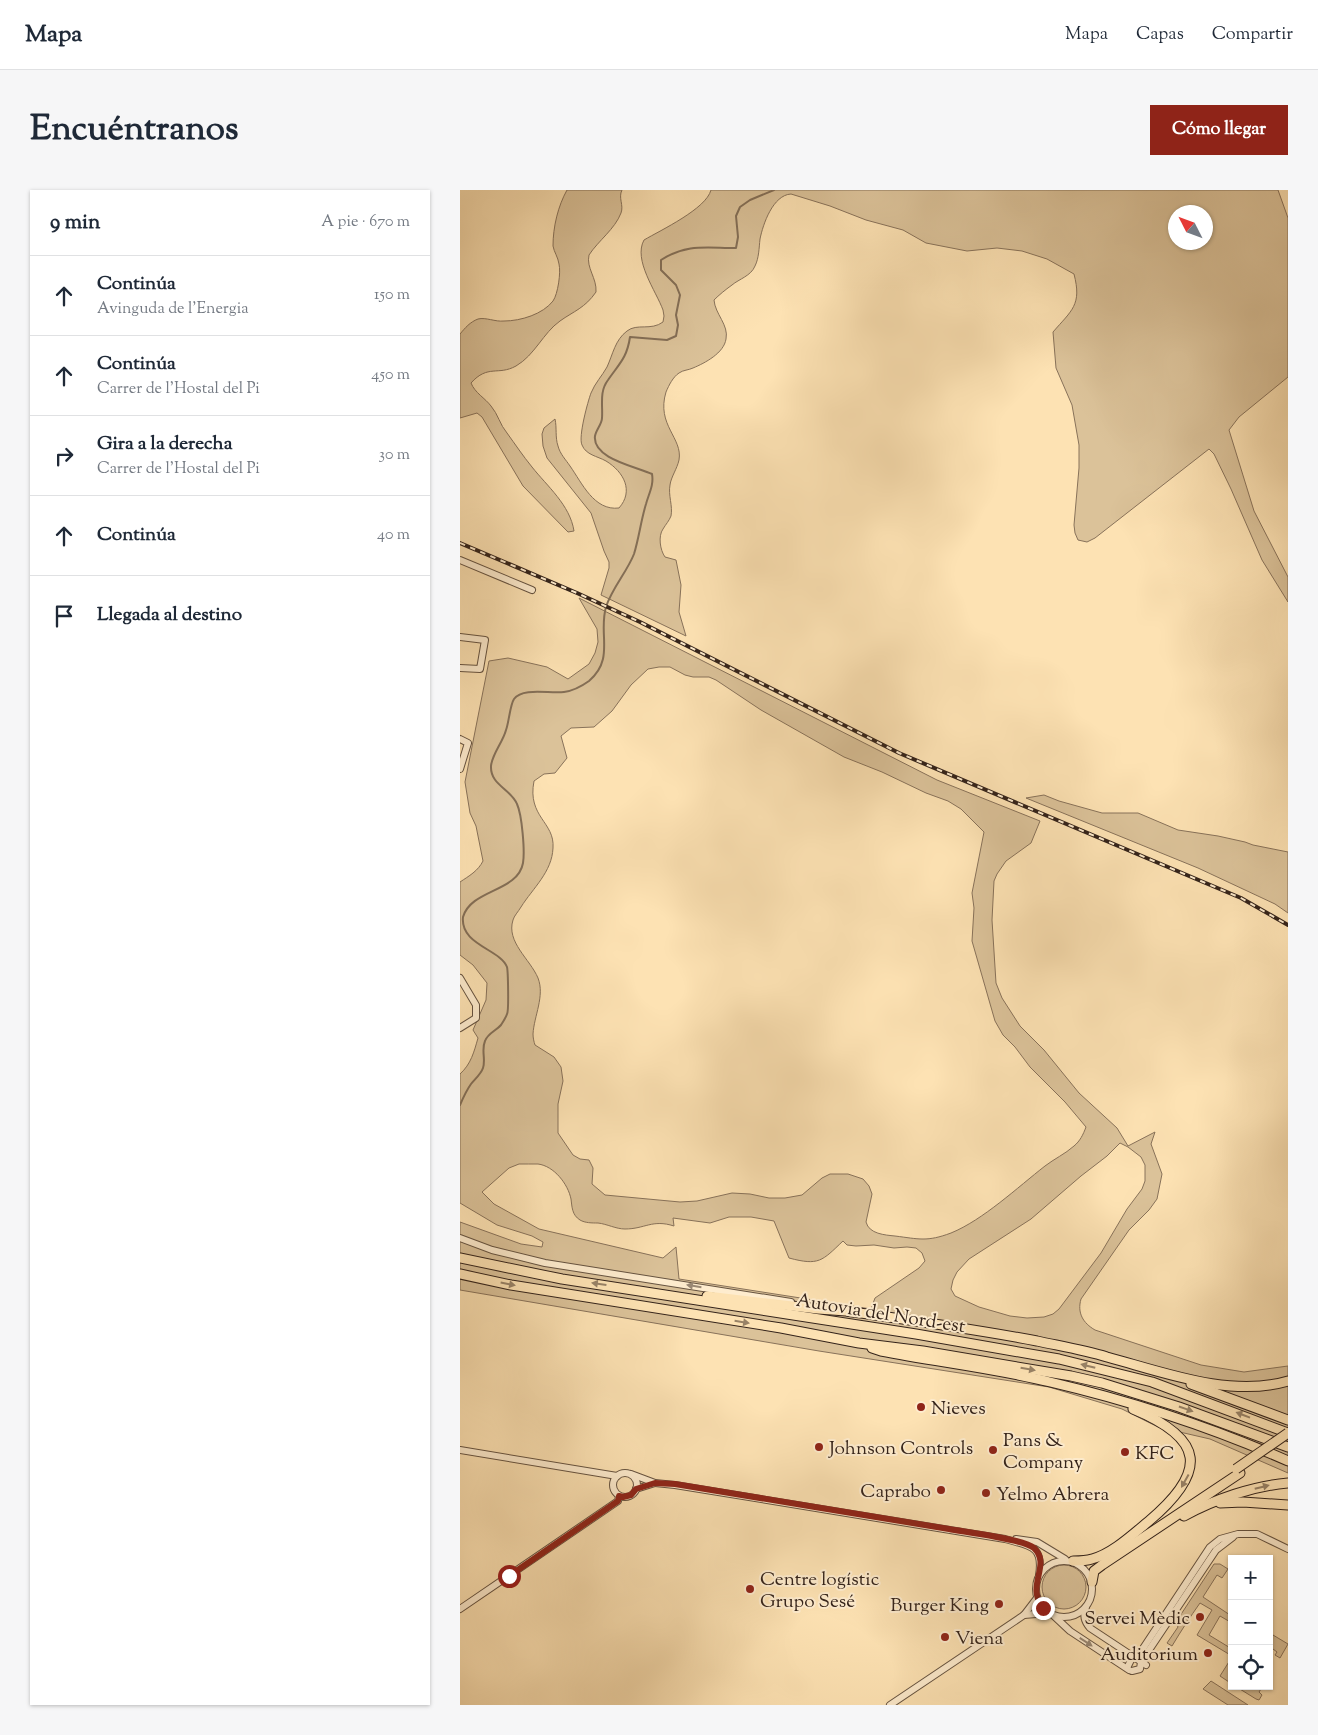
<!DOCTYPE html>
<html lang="es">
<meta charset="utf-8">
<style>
body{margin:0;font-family:"Sorts Mill Goudy",serif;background:#f6f6f7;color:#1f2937}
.controls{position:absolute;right:15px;bottom:15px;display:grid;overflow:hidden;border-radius:0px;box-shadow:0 1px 4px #0004}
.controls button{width:45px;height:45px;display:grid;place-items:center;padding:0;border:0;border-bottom:1px solid #e0e1e3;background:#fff;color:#1f2937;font:25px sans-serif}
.compass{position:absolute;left:708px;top:15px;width:45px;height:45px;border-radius:50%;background:#fff;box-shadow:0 1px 4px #0004;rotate:312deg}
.stop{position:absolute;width:15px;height:15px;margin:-11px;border:4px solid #8f2418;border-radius:50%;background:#fff}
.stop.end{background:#8f2418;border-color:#fff;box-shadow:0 1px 5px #0008}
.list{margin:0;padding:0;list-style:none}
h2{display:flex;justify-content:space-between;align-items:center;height:65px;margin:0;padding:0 20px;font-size:21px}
h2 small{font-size:16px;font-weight:400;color:#747a83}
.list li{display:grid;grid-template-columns:32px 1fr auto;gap:15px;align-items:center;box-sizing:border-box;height:80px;padding:0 20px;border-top:1px solid #e0e1e3}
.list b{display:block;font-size:19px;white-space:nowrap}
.list p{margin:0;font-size:16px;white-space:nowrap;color:#747a83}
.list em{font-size:16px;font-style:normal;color:#747a83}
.icon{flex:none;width:28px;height:28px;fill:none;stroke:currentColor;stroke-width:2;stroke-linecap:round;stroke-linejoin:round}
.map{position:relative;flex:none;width:828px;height:1515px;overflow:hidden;border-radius:0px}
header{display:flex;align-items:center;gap:30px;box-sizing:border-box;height:70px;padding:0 25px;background:#fff;border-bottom:1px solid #e0e1e3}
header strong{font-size:24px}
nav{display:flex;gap:28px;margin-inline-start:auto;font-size:18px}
.intro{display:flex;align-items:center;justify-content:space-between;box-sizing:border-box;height:120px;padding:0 30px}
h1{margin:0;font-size:35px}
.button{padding:12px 22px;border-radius:0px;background:#8f2418;color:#fff;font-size:18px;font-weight:700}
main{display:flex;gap:30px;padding:0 30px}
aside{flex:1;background:#fff;border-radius:0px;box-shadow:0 1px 4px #0004}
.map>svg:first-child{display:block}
</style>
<header>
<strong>Mapa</strong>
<nav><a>Mapa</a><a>Capas</a><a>Compartir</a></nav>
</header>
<div class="intro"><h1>Encuéntranos</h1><a class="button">Cómo llegar</a></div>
<main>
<aside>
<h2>9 min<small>A pie · 670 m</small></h2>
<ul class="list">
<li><svg class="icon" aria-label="ahead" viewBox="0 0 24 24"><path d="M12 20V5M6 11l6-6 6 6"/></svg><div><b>Continúa</b><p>Avinguda de l'Energia</p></div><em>150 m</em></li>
<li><svg class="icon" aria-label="ahead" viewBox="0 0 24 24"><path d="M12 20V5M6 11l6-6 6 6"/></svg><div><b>Continúa</b><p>Carrer de l'Hostal del Pi</p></div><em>450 m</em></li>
<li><svg class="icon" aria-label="right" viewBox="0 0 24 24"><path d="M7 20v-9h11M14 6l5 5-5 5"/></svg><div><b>Gira a la derecha</b><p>Carrer de l'Hostal del Pi</p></div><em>30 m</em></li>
<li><svg class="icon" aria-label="ahead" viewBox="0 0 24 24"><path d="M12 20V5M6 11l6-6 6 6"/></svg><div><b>Continúa</b></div><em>40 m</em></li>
<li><svg class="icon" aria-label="arrive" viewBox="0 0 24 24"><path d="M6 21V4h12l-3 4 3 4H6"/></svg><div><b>Llegada al destino</b></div></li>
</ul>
</aside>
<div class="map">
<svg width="828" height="1515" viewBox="0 0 828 1515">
<rect width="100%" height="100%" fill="#fde2b3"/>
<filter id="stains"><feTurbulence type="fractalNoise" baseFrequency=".004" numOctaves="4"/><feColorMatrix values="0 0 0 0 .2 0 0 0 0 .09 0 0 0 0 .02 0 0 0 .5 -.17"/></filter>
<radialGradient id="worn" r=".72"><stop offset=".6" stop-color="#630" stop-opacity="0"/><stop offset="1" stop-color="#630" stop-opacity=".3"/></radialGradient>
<g fill="#dbc299" stroke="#88725a" fill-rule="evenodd">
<path d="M 107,0 L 162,0 C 158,8 164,15 161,23 C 155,39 138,51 129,65 C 126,78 137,88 136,102 C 125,118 114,121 100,131 C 83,143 75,165 56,176 C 38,186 28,174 11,193 C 15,203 25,208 31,216 C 38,224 40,235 47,243 C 55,254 63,266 72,277 C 87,296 110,315 114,341 L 108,342 L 63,296 L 22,227 L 17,223 L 0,228 L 0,144 C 5,138 10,132 18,129 C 26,127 35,132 44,131 C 61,131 83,124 93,111 C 98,104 101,82 99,74 C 98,67 94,62 93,56 C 93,37 98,16 107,0 Z"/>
<path d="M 251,0 L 818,0 L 828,28 L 828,187 L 779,227 L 769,240 L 794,321 L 828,387 L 828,412 L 802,370 L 771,299 L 754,264 L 749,259 L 635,348 L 627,352 L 618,350 L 615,343 L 614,335 L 619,278 L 619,255 L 612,215 L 596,178 L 593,142 C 612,120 622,115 614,84 L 587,69 L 562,61 L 537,58 L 507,61 L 466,53 L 443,40 L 406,30 L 370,16 L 331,4 C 313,5 303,34 300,49 C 299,58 299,68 295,76 C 291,86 279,89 272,95 C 265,100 259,105 254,110 C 255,124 269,135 266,149 C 264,163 245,173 233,178 C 229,180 223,180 219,183 C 213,187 209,195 206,202 C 196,235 223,248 219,270 C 217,279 211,287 210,295 C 208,305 213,316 211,326 C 209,331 206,334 203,339 C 198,346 200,360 205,367 L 216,370 L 221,395 L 219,422 L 226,446 L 141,405 L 149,378 L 149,372 L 144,361 L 131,323 L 87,268 L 83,256 L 82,244 L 84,238 L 95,229 C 97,238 95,247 98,256 C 100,264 106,270 110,276 C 122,293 134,321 159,318 C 174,301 164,282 146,271 C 137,266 126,265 122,255 C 118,247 128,211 131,203 C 135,193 142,186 147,177 C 153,164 155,150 167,141 C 177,133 191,141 203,132 L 204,126 L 203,120 C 196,101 173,70 184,50 C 201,40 246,19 251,0 ZM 716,22 L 746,22 L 746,52 L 716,52 Z"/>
<path d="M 119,408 L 477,590 L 580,631 L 571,653 L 546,671 L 537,684 L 534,691 L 532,730 L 536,793 L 542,808 L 560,836 L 584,860 L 619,903 L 657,938 L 668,956 L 695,942 L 691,954 L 702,984 L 697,1009 L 689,1020 L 669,1040 L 621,1109 C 617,1123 623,1133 635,1140 L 741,1175 L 784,1182 L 828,1176 L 828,1283 L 750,1249 L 698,1237 L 662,1219 L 589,1197 L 359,1161 L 0,1100 L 0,1032 L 61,1054 L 82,1057 L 83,1052 L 72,1046 L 37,1035 L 0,1013 L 0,884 C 11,874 14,862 18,848 L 13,840 L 26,810 L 27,793 L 13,775 L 0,765 L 0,692 C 9,686 18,681 23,671 L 16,636 L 10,623 L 5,592 L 29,471 L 48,468 L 87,477 L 108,489 L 129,474 L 135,463 L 138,452 L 137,439 ZM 199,477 L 210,477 L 225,485 L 233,487 L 249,487 L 256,490 L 301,520 L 384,567 L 422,582 L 466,603 L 488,611 L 501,619 L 524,642 L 512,703 L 514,718 L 512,751 L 535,831 L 543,845 L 555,857 L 570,877 L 605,912 L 626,937 C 623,945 620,951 614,956 C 605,964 594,969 585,976 C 558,997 523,1030 491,1043 C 467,1052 459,1049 435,1046 C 425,1045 409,1044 406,1032 L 412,1004 L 409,996 L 403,989 L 388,984 L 370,984 L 362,988 L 342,1005 L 325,1008 L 309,1008 L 290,1004 L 272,1003 L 237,1011 L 220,1012 L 145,1005 L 132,994 L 133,978 L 129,970 L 120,969 L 113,965 L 98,943 L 98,914 L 103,891 L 101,877 L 94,867 L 75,855 C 74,852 73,848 73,844 C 74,826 85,806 78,788 C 70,769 46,752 53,730 C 54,726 58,722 61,717 C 73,698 92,682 93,658 C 95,632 67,627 74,591 L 84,584 L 95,583 L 107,568 L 101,546 L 111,538 L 134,537 L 152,521 L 171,495 L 188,479 ZM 660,953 L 668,957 L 681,967 L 685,975 L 685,991 L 682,999 L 667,1019 L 641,1063 L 599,1119 L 593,1124 L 584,1127 L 567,1128 L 550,1126 L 519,1117 L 495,1106 L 491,1099 L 493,1090 L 497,1082 L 509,1069 L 571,1029 L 621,986 L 647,966 ZM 59,974 C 65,974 72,974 78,974 C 94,976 108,994 111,1009 C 112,1017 112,1025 120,1030 C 125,1033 132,1033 138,1033 C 147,1034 156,1039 165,1039 C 185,1039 192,1029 214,1036 L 213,1028 L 250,1033 L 269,1027 L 291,1027 L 314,1031 L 329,1068 C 359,1076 362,1071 383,1051 L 387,1055 L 396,1056 L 414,1055 L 434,1058 L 447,1057 L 456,1058 L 462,1063 L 465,1071 L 459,1078 L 415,1108 L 411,1119 L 219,1089 L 216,1057 L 203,1068 L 79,1039 L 34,1014 L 22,1002 L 49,978 Z"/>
<polygon points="584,605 599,611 642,623 678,623 718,640 758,646 785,652 793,655 828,662 828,723 815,714 738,678 566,608"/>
<path d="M 754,1374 L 760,1374 L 768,1379 L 762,1388 L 757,1385 L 743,1407 L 770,1425 L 772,1423 L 772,1433 L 760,1426 L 749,1445 L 772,1459 L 772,1466 L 737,1445 L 752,1420 L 740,1413 C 730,1427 721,1441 712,1456 L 707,1453 L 718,1437 L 716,1432 Z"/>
<circle cx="604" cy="1397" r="22"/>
<polygon points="809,1445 812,1447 813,1445 828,1454 820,1468 815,1465 817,1462 809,1456"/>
<polygon points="772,1467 772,1494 760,1486"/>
<polygon points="751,1491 788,1515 768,1515 743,1499"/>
<polygon points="775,1496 803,1496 799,1502 802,1505 799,1510 796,1509"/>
</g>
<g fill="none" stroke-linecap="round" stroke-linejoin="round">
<path stroke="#846f57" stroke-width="2" d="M 0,915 C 3,908 6,901 11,894 C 15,889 21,884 23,878 C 26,869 21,860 25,851 C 28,843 36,841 41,835 C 43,832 46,827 47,824 C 49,821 48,781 47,777 C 40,759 0,755 3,727 C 11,699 58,702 63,673 C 65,661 62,625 57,614 C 51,599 30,595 31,576 C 32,564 43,552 46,540 C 49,532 50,515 54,509 C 63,497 90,504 104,502 C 112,501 122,496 129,491 C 155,469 138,444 146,417 C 152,398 167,382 174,364 C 179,348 181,330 186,314 C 189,303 194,295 192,284 C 178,277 132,269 135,246 C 136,240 142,234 142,228 C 143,215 139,202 148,190 C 159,174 167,168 170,147 L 207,150 L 216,146 L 218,135 L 216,125 L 220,105 L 216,95 L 201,80 L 201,70 C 227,53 247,58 276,58 L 278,47 L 276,26 L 280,17 L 290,10 L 314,0"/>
<defs>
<g id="minor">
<polyline points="0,370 72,400"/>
<polyline points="0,447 25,450 20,479 0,478"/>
<polyline points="0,549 8,553 0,579"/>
<polyline points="0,788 16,815 16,828 0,838"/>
<polyline points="0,1048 32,1060 85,1073 331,1112"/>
<polyline points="0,1260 157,1286"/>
<circle cx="165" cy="1295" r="12"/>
<path d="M 171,1284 L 195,1293 L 215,1295 L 545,1349 C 569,1356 584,1355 579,1385"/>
<polyline points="176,1299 195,1293"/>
<polyline points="556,1349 577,1352 605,1369"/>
<circle cx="604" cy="1399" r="28"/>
<path d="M 626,1417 C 623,1426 624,1431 630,1438 L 686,1475"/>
<polyline points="0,1419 158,1311 159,1306"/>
<polyline points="564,1425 588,1423"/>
<polyline points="594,1426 610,1441 669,1480"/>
<polyline points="667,1478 671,1470 680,1463 750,1357 760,1349 778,1344 797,1344 828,1359"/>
<polyline points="672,1481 680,1479 681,1472 756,1360 773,1347"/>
<polyline points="430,1515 564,1425 577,1408"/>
</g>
<g id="highway">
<polyline points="0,1068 102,1089 456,1144 599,1169 692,1192 828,1243"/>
<polyline points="0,1084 51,1095 321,1138 399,1153 463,1161 611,1186 642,1193 719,1217 828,1257"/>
<path d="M 247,1106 L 358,1119 L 386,1121 C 449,1130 514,1139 577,1151 C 600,1156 624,1160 647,1167 C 703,1182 770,1208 828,1191"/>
<path d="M 412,1158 L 421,1161 C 477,1172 534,1178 590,1192 C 671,1211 751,1237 828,1271"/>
<polyline points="731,1194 828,1230"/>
<polyline points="760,1313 783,1312 828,1315"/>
<path d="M 724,1326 C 755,1309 793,1296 828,1293"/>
<path d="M 613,1371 C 619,1371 626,1371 632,1369 C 652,1364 673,1344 689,1331 C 748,1281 745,1249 673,1219"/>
<polyline points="632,1392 634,1381 642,1375 780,1283"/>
</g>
</defs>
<use href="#minor" stroke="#665340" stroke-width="8"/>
<use href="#highway" stroke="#34231a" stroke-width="11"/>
<use href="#minor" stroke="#feecce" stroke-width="6"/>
<use href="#highway" stroke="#fde2b3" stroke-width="9"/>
<defs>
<polyline id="rail" points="0,353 117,403 180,432 439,563 781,708 828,735"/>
</defs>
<use href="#rail" stroke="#34231a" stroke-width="4"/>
<use href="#rail" stroke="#feecce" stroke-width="2" stroke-dasharray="5.5" stroke-linecap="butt"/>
<defs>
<polyline id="highway-bridge" points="776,1279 828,1243"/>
</defs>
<use href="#highway-bridge" stroke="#34231a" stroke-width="11" stroke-linecap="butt"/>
<use href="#highway-bridge" stroke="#fde2b3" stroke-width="9"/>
</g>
<defs><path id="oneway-solid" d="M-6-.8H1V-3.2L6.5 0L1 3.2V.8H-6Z" transform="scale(1.25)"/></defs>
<g fill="#988266">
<use href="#oneway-solid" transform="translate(48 1094) rotate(11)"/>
<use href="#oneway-solid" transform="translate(139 1094) rotate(-172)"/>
<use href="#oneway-solid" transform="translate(282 1132) rotate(9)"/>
<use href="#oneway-solid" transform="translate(628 1176) rotate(-166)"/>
<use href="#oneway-solid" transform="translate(568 1179) rotate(10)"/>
<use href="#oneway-solid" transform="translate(726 1219) rotate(19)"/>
<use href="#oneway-solid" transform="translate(783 1225) rotate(-159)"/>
<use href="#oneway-solid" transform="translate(725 1291) rotate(119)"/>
<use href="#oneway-solid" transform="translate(802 1297) rotate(-14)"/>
</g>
<g fill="#998874">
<use href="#oneway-solid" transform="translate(234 1096) rotate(-171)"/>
<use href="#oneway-solid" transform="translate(626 1452) rotate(33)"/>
</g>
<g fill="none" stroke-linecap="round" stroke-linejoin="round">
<path stroke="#8f2418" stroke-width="6" d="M 49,1386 L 158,1311 L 159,1306 L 163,1307 L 171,1305 L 176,1299 L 195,1293 L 215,1294 C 306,1309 398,1324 489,1339 C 505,1342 564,1349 574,1358 C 592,1375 565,1395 583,1418"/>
</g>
<g fill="#8f2418" stroke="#feecce" stroke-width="2">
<circle cx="461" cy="1217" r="5"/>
<circle cx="359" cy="1257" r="5"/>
<circle cx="533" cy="1260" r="5"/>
<circle cx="665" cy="1262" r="5"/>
<circle cx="481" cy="1300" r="5"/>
<circle cx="526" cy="1303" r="5"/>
<circle cx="290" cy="1399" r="5"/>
<circle cx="539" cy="1414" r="5"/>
<circle cx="740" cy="1427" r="5"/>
<circle cx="485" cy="1447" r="5"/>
<circle cx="748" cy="1463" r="5"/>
</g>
<g text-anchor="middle" stroke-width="4" stroke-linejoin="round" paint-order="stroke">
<g font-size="19" fill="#34231a" stroke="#feecce">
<text transform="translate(421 1122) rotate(9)" y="7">Autovia del Nord-est</text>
</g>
<g font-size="19" fill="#34231a" stroke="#feecce" text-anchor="start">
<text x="471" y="1224">Nieves</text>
<text x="543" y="1256">Pans &amp;<tspan x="543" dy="22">Company</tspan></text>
<text x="369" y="1264">Johnson Controls</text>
<text x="675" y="1269">KFC</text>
<text x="471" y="1307" text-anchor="end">Caprabo</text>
<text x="536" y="1310">Yelmo Abrera</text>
<text x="300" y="1395">Centre logístic<tspan x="300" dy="22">Grupo Sesé</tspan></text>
<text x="529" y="1421" text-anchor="end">Burger King</text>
<text x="730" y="1434" text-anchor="end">Servei Mèdic</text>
<text x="495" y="1454">Viena</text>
<text x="738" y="1470" text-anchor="end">Auditorium</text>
</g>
</g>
<rect width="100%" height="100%" filter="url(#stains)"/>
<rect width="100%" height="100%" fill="url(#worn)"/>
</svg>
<div class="controls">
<button>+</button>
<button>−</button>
<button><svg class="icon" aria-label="locate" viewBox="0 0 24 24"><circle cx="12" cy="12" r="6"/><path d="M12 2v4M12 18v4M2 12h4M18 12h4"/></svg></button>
</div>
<svg class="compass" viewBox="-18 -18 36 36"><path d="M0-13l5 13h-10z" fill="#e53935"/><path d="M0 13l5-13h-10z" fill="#747a83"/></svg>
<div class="stop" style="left:49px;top:1386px"></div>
<div class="stop end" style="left:583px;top:1418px"></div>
</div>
</main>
